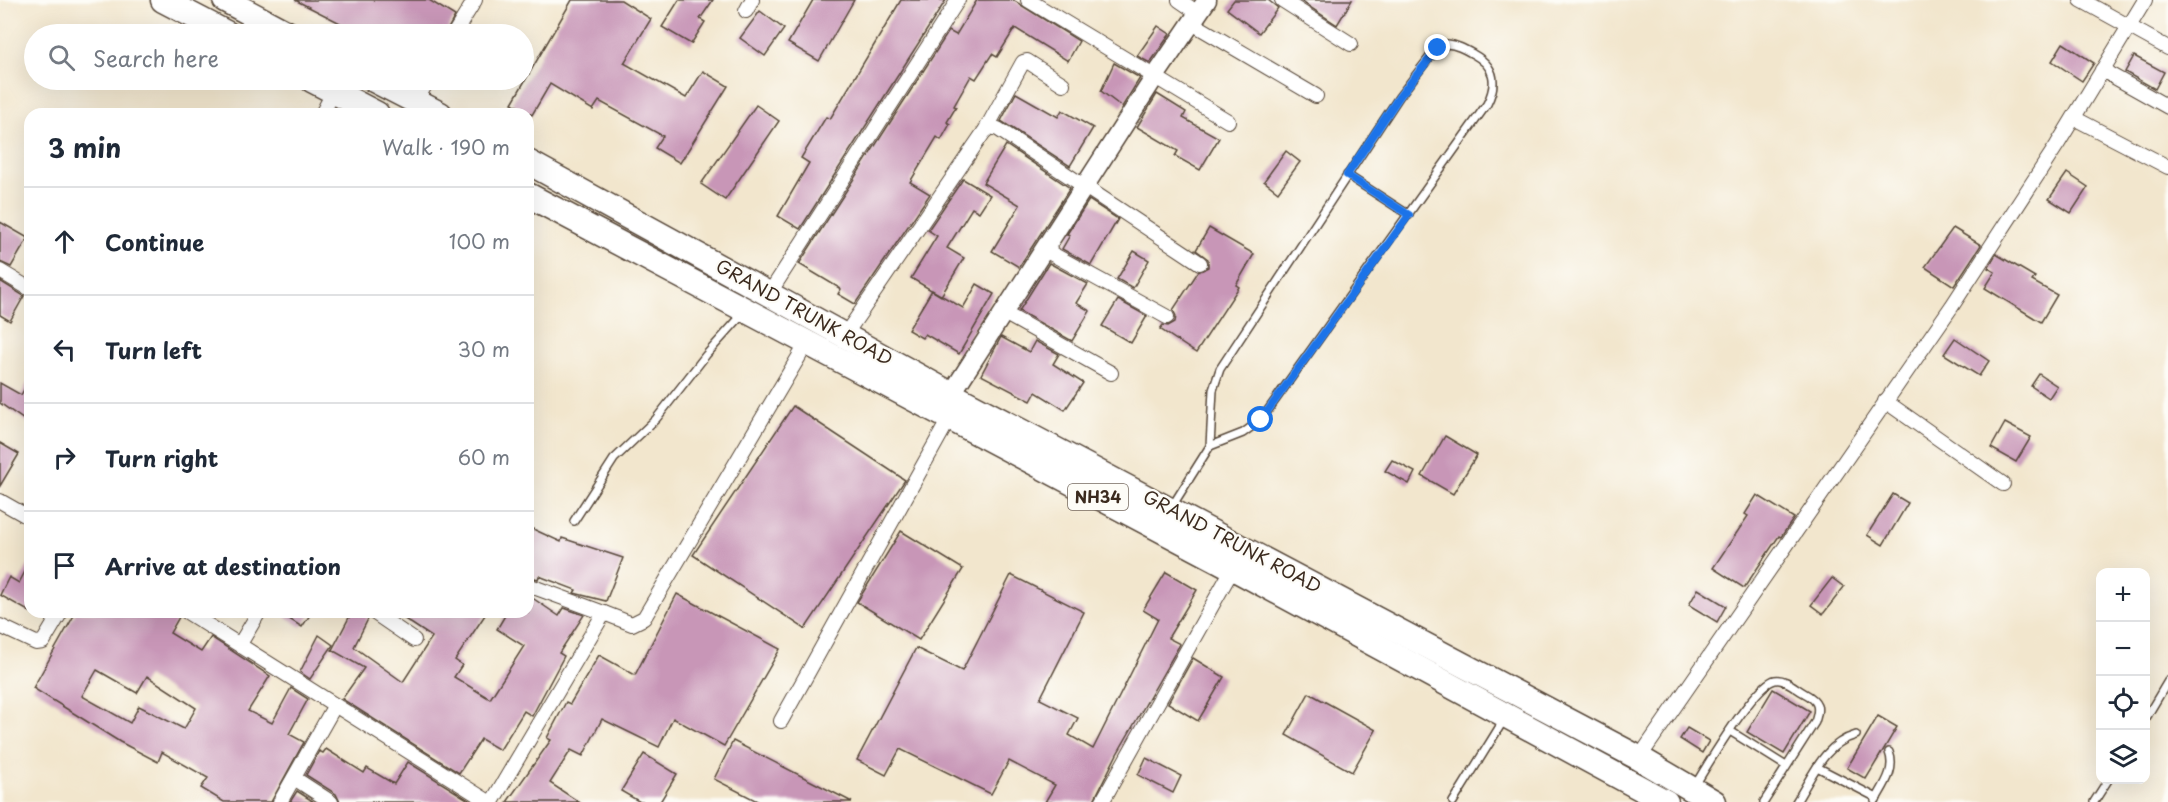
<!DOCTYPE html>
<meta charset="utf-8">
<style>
body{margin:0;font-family:"Playpen Sans",sans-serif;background:#f2f2f3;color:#1f2937}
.controls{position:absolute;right:18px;bottom:18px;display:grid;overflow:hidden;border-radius:12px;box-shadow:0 6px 24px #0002}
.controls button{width:54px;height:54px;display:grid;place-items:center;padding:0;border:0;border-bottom:2px solid #e0e1e3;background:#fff;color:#1f2937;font:30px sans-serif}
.stop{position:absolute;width:18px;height:18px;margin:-14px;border:4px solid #1a73e8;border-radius:50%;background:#fff}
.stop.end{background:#1a73e8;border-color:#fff;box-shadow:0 2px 6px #0008}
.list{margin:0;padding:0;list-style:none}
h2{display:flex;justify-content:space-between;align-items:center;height:78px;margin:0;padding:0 24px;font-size:26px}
h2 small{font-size:20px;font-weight:400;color:#747a83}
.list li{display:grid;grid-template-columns:39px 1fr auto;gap:18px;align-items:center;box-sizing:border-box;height:108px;padding:0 24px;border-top:2px solid #e0e1e3}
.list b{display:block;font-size:22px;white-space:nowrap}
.list em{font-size:20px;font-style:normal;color:#747a83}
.icon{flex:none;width:33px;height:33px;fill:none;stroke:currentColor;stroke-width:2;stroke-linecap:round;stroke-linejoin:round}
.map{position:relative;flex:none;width:2168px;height:802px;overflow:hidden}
.search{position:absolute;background:#fff;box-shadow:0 6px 24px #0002;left:24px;top:24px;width:510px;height:66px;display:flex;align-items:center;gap:15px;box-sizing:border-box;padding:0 21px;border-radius:33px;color:#747a83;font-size:22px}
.panel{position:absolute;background:#fff;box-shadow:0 6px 24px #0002;left:24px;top:108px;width:510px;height:510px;border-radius:18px}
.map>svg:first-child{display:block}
</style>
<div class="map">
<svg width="2168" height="802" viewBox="0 0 2168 802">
<rect width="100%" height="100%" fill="#fdfcf7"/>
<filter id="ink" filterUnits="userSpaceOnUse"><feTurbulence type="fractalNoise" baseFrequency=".0167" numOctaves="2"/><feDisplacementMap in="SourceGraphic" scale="12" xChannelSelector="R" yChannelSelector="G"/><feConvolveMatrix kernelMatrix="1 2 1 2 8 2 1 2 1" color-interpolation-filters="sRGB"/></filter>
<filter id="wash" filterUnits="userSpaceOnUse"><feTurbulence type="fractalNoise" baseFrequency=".008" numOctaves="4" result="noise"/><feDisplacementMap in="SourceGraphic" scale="24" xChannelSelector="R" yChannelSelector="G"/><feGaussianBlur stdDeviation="1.35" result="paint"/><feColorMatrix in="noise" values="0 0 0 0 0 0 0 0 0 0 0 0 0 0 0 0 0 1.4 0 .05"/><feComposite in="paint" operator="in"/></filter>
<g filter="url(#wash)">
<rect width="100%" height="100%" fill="#f2e6cd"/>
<g id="blocks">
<g fill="#c896b7" fill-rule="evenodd">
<polygon points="295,0 429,0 455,16 445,34 348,34 352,29"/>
<polygon points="572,0 621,0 651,19 624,63 686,98 703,71 728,86 680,163 655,148 663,136 599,101 593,110 550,84 532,115 512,103"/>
<polygon points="679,0 713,0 700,19 705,22 691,44 662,27"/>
<polygon points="813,0 854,0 819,61 788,43"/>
<polygon points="901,0 946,0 800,229 778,216 809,163 801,158 826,117 830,119"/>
<polygon points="977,0 1013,0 1079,41 1068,61 1015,28 997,57 992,54 976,79 971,76 954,106 956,107 947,122 950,124 941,140 937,137 910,182 930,194 855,304 838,294 841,289 799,264 949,31 956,35"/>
<polygon points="1234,0 1268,0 1278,8 1259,33 1227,9"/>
<polygon points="1299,0 1352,0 1337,25"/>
<polygon points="760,11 784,29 765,56 740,38"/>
<polygon points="1158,26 1170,34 1150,63 1137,56"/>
<polygon points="2063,43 2094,63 2082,81 2052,61"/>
<polygon points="2134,56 2164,72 2155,89 2125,72"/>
<polygon points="1114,63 1140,78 1122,107 1101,91"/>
<polygon points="1016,93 1058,117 1062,110 1093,128 1070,166 1001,121"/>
<polygon points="1157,94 1186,112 1183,118 1219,138 1200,170 1175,156 1178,151 1137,127"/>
<polygon points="756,105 779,121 725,200 701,184"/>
<polygon points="1006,145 1070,188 1019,267 992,251 1020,205 983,183"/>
<polygon points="1286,151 1300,162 1278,192 1264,181"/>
<polygon points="2067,173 2088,187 2071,213 2049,199"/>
<polygon points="963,179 990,195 979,212 972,208 947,248 964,258 941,296 911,278 937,236 928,230"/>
<polygon points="1089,200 1118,219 1091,265 1062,249 1070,235 1067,234"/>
<polygon points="0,222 28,238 11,267 0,262"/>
<polygon points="1209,228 1254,254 1236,285 1239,287 1196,353 1160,329 1163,325 1168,326 1175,322 1176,316 1173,310 1198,272 1208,267 1208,259 1196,250"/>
<polygon points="1953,228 1981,245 1954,286 1925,267"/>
<polygon points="1134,251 1149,260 1133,288 1117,279"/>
<polygon points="1996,254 2035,277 2032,281 2057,295 2041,322 1985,288 1995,272 1988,268"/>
<polygon points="1049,263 1088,284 1076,303 1090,311 1072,341 1019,311"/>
<polygon points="0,281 24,296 10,321 0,315"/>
<polygon points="977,284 994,294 959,354 925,334 922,338 908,330 932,290 963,308"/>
<polygon points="1118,300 1147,316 1131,343 1102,326"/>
<polygon points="1001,337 1029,352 1035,341 1059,354 1053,364 1083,383 1065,410 1036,392 1031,401 981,375"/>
<polygon points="1955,338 1989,361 1979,376 1944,354"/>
<polygon points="2039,374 2057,386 2049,398 2031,386"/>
<polygon points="30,379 30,424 0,403 0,383 21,395"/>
<polygon points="793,406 905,480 805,629 693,555"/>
<polygon points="2005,423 2031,437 2016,462 1991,448"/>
<polygon points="1445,436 1477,455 1453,494 1422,476"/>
<polygon points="0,443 19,454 0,486"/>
<polygon points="1392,460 1415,472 1409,484 1385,471"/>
<polygon points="1893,494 1908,503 1883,545 1867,535"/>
<polygon points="1757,495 1794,518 1781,537 1779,536 1744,588 1713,568 1748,516 1745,514"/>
<polygon points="533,529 561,542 562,538 623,558 606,601 574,593 576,590 539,576 538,579 528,576 528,540"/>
<polygon points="901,531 963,569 919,640 857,602"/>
<polygon points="30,562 30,612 0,595 9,577 19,583"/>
<polygon points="1166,572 1197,590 1168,638 1180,644 1117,754 1093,802 1045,802 1055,785 1009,761 991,794 900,749 886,775 857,760 916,648 962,671 1011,575 1084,612 1040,699 1078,718 1069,735 1093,749 1158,619 1143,610"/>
<polygon points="1832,578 1844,587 1823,614 1811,605"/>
<polygon points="1698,589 1726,606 1717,622 1689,605"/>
<polygon points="677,594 780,649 724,746 673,718 659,747 602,719 583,756 571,750 550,783 579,802 507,802 551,740 547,738 566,702 570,704 599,655 635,675"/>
<polygon points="528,595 559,616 564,608 584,615 559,653 564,656 532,716 524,711 500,750 481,739 459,773 342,699 364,668 332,650 352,612 364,612 368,619 354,647 403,682 432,637 394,612 487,612 455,660 462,665 454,677 490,699 524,646 497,629 507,612 528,612"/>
<path d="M 76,612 L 178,612 L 179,617 L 170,633 L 201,652 L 211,637 L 270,676 L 248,711 L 272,723 L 291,688 L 308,699 L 289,734 L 304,742 L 271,802 L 224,802 L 201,788 L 208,778 L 162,752 L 158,762 L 120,742 L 33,688 ZM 97,670 L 137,693 L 147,676 L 196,708 L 184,729 L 139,706 L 130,723 L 82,696 Z"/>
<polygon points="278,612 312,612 302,627"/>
<polygon points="319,635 333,645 310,679 300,672"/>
<polygon points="1193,658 1224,677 1198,721 1168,703"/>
<polygon points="1773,689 1810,711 1784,754 1747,732"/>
<polygon points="1309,693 1376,730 1352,772 1286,735"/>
<polygon points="1878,716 1897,727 1866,779 1847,768"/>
<polygon points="1687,728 1709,741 1702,753 1680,739"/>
<polygon points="733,741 852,802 759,802 714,779"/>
<polygon points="326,749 364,773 367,768 394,784 408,762 472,802 340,802 336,794 306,775 319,751 323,753"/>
<polygon points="644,754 677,774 660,802 640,802 621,791"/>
<polygon points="1146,758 1181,776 1173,793 1138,775"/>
<polygon points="297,791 314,802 290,802"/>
</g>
</g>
</g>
<g filter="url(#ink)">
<use href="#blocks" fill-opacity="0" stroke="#564638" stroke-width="1.5"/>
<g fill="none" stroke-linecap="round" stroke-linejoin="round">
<defs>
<g id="lane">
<polyline points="1347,175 1409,215"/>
<path d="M 1171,508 L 1210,446 L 1213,390 L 1220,369 L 1399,97 L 1429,58 L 1447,44 C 1457,45 1464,49 1473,54 C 1495,66 1498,82 1487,104 L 1261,420 L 1243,433 L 1210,446"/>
<polyline points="574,521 614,459 656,419 706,355 742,315"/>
<polyline points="2146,718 2168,681"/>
<polyline points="1730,731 1786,766"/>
<polyline points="1817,767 1877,798"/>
<path d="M 1694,787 C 1706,767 1755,684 1775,680 C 1785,678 1795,688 1804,693 C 1819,701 1820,707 1815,722 L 1764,802"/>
<path d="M 1875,801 C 1884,785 1896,770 1889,752"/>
<polyline points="1453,802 1505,718"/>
<path d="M 1796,802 C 1813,775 1824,744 1856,735"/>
<polyline points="2094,802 2108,780"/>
</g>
<g id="street">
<polyline points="1028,0 1228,121"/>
<polyline points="1179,0 1198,13"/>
<polyline points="1282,0 1351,44"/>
<polyline points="2081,0 2168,48"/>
<polyline points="746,11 752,0"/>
<polyline points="1192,23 1316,96"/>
<polyline points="454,34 475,0"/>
<polyline points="2102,70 2168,107"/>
<polyline points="416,101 428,80"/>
<polyline points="322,114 334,91"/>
<polyline points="2074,118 2168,167"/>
<polyline points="986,129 1023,62 1027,61 1063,84"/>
<polyline points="1045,250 1167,317"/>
<polyline points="0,271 30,289"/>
<polyline points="769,294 958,0"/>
<polyline points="1004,313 1111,373"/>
<polyline points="845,335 984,132 990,127 998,129 1200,263"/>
<polyline points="1885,401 2003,484"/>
<polyline points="0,501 30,518"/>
<polyline points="528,585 604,613"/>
<polyline points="187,612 489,802"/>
<polyline points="373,612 414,640"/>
<polyline points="0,626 36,643 43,642 61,612"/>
<polyline points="240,644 259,612"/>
<polyline points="781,721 949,419"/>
<polyline points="1639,758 1952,306 2057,145 2145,0"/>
<polyline points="294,778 331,802"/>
<polyline points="280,802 335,705"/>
<polyline points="492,802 604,613 632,624 644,618 807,343"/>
<polyline points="1102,802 1233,568"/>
</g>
<polyline id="secondary" points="952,393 1154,78 1207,0"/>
<g id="highway">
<polyline points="163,0 228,34"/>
<polyline points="225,0 289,34"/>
<polyline points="312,80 377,114"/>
<polyline points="374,80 440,114"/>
<polyline points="528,162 960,399 1639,758 1714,802"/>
<polyline points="528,195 1233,568 1666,802"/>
</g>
</defs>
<use href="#lane" stroke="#564638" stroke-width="10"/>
<use href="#street" stroke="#564638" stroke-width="16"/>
<use href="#secondary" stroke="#564638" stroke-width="21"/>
<use href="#highway" stroke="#564638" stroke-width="27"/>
<use href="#lane" stroke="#fff" stroke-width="7"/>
<use href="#street" stroke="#fff" stroke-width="14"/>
<use href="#secondary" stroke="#fff" stroke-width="18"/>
<use href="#highway" stroke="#fff" stroke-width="24"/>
</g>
</g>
<g fill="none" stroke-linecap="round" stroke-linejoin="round" filter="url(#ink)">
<polyline stroke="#1a73e8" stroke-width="8" points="1261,420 1409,215 1347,175 1399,97 1438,48"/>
</g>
<g text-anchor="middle" stroke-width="4.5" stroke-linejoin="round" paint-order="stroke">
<rect fill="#fdfcf7" stroke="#75695f" stroke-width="1.5" x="1068" y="484" width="60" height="26" rx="4.5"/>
<g font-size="16" font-weight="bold" fill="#3b2a1e">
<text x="1098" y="503">NH34</text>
</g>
<g font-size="18" fill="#3b2a1e" stroke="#fdfcf7">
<text transform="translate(804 313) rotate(29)" y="6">GRAND TRUNK ROAD</text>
<text transform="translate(1232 542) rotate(28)" y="6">GRAND TRUNK ROAD</text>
</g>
</g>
</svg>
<div class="controls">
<button>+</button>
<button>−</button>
<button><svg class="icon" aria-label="locate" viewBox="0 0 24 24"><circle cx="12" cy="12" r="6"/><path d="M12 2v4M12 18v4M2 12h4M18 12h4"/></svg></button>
<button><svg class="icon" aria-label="layers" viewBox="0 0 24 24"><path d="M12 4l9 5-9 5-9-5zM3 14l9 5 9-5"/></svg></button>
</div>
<div class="stop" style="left:1261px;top:420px"></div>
<div class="stop end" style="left:1438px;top:48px"></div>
<div class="search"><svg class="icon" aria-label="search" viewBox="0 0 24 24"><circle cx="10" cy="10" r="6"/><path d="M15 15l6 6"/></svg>Search here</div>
<section class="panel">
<h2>3 min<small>Walk · 190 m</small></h2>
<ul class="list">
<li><svg class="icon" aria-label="ahead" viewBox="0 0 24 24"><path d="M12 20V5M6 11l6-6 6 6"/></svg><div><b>Continue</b></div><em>100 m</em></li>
<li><svg class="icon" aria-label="left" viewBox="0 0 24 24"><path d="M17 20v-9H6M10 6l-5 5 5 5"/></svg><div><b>Turn left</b></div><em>30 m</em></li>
<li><svg class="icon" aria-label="right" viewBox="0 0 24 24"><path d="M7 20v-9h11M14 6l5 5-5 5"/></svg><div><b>Turn right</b></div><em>60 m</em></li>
<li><svg class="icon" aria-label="arrive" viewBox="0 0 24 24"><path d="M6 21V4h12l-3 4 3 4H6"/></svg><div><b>Arrive at destination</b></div></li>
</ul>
</section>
</div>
